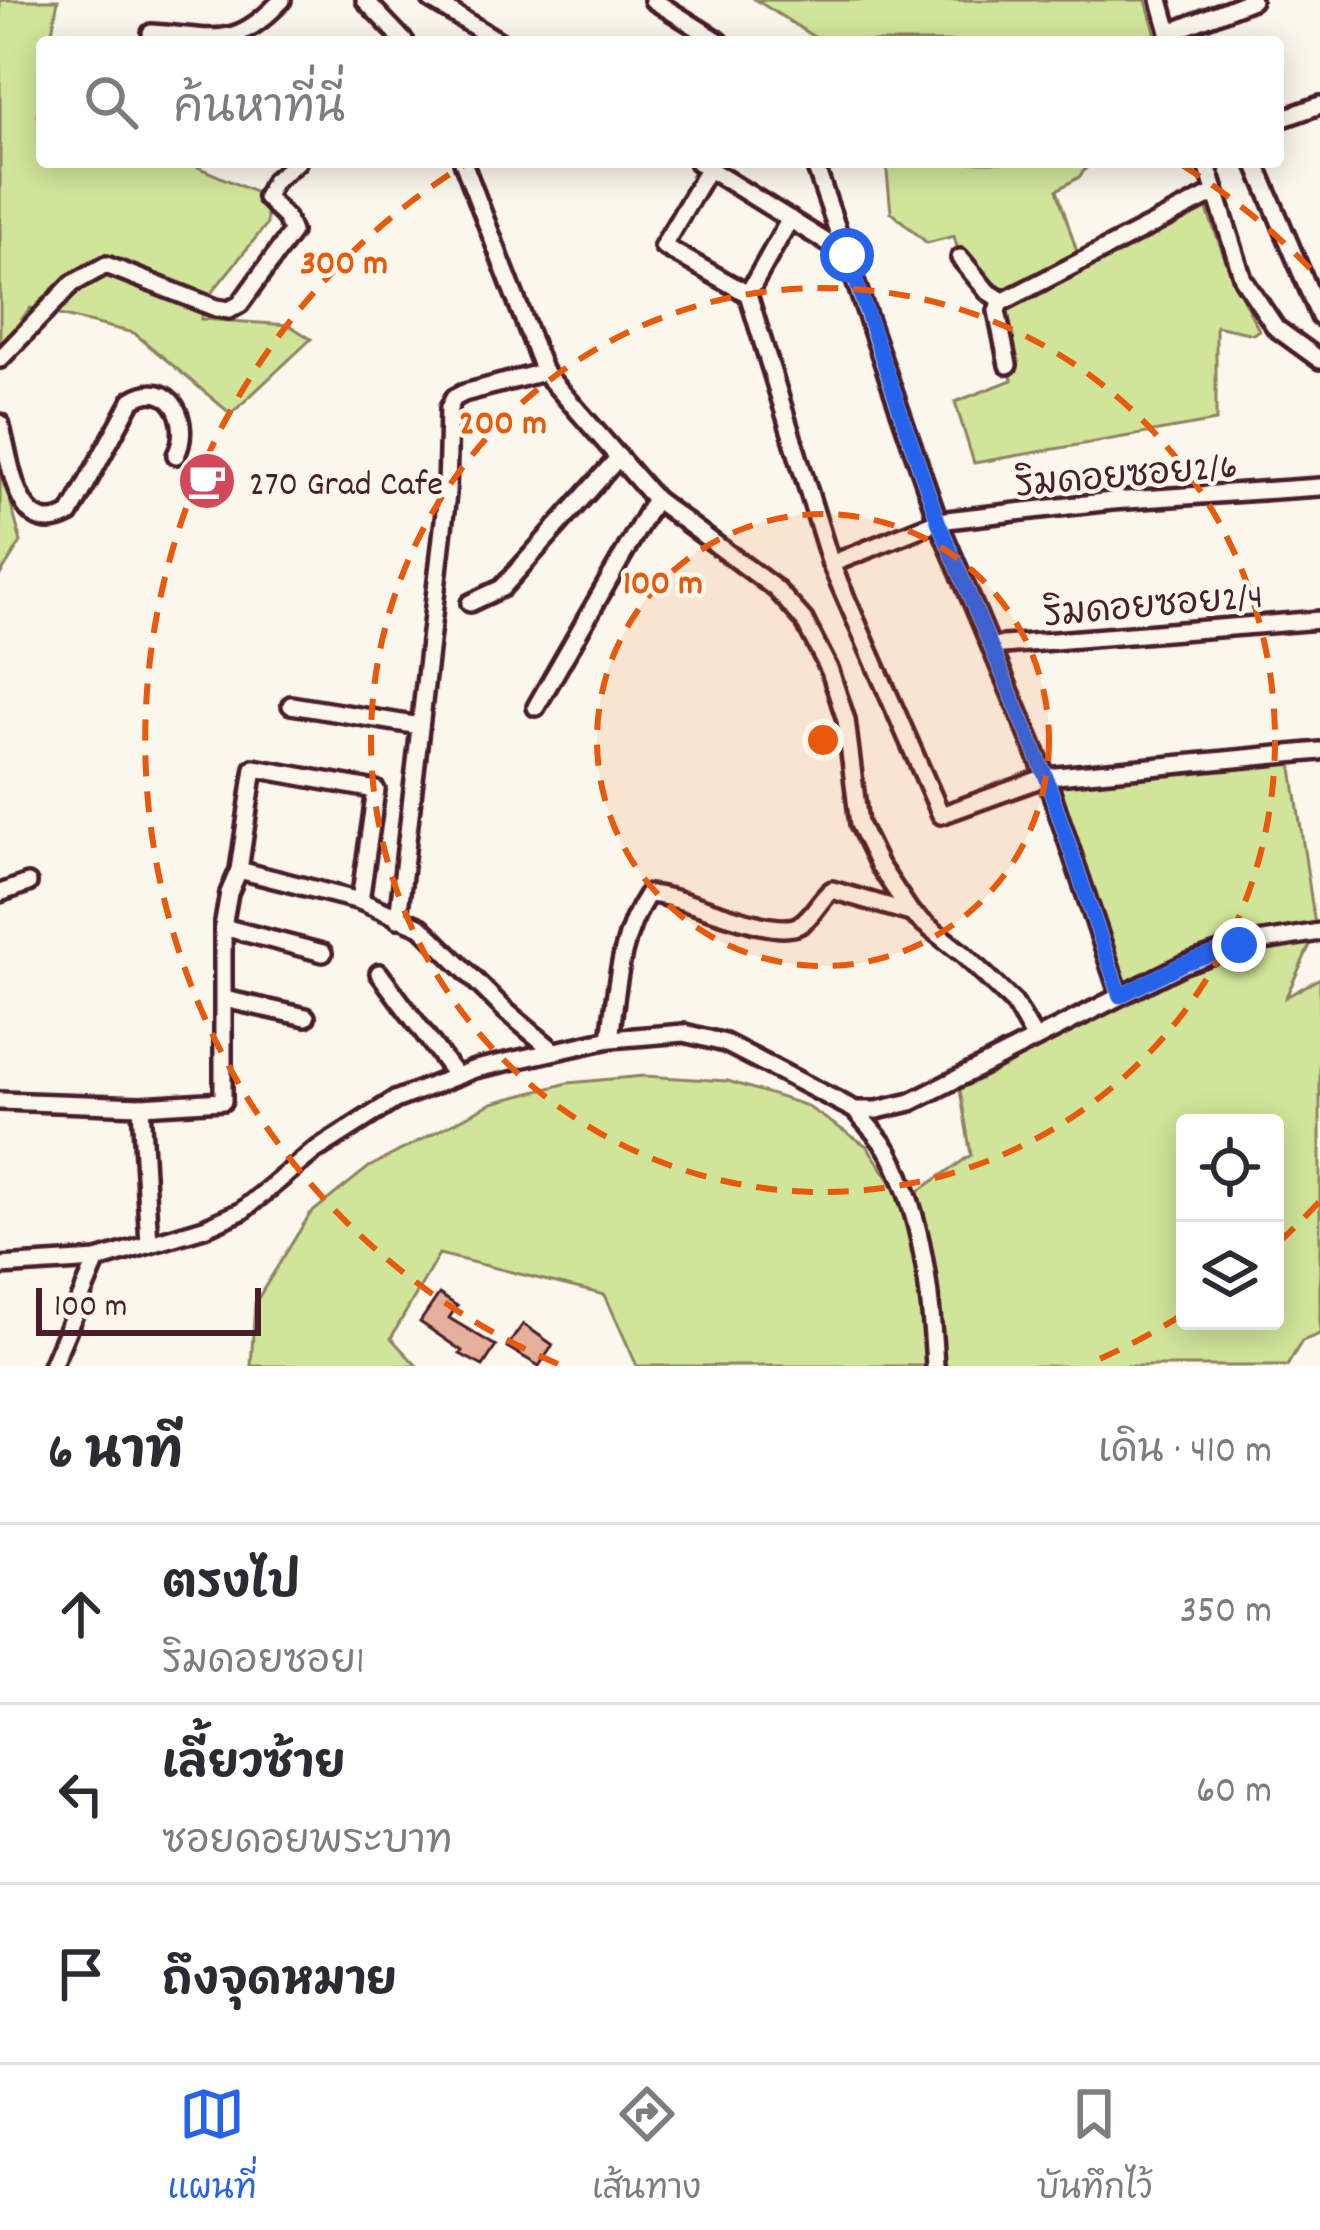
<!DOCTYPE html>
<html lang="th">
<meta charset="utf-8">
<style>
body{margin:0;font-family:Dekko,"Playpen Sans Thai",sans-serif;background:#f7f7f7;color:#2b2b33}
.controls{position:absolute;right:36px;bottom:36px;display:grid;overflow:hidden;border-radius:12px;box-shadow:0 6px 30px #0003}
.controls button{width:108px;height:108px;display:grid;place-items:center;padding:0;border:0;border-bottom:3px solid #e1e1e2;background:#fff;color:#2b2b33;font:60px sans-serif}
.scale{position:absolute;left:36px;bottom:30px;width:225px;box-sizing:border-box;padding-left:12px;border:6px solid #4a1f2b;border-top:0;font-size:33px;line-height:42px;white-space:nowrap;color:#4a1f2b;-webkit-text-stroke:9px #fbf7ec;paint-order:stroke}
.stop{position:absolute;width:36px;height:36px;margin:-27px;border:9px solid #2563eb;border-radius:50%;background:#fff}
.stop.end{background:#2563eb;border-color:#fff;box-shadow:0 3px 12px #0008}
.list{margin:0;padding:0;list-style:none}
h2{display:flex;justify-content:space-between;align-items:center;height:156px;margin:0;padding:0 48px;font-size:51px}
h2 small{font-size:39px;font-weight:400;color:#7c7c81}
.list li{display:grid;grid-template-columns:78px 1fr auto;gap:36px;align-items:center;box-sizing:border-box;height:180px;padding:0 48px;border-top:3px solid #e1e1e2}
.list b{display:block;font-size:45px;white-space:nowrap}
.list p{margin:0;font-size:39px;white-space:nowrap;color:#7c7c81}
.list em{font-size:39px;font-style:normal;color:#7c7c81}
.icon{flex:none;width:66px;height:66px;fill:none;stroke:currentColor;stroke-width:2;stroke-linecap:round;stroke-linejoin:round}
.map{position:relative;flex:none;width:1320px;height:1366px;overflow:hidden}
.search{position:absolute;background:#fff;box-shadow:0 6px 30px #0003;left:36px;right:36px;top:36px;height:132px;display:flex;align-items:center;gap:30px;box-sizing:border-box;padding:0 42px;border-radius:12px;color:#7c7c81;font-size:45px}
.sheet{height:696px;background:#fff}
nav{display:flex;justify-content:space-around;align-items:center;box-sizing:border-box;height:168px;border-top:3px solid #e1e1e2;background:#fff;font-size:33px;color:#7c7c81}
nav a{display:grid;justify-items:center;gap:6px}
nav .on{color:#2563eb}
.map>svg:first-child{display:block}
</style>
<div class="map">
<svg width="1320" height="1366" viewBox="0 0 1320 1366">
<rect width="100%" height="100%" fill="#fbf7ec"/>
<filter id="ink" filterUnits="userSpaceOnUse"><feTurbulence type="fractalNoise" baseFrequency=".00833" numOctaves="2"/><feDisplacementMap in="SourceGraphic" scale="24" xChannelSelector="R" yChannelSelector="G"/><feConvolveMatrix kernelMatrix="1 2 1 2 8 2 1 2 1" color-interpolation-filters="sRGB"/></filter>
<g filter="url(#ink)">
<g fill="#d1e59a" stroke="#8e8262" stroke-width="3" fill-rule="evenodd">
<polygon points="0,0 58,0 50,42 42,42 42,87 37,116 42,118 42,162 186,162 266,197 267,224 212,292 201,319 289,325 311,339 231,414 134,333 30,308 0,349"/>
<polygon points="756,0 1146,0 1158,42 822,42"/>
<polygon points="886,162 1091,162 1079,177 1057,190 1080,261 1003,301 960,258 954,236 927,243 891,212"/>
<polygon points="1205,205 1233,280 1259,330 1253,334 1216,326 1216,421 974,463 955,402 1012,380 1002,310 1095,259"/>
<polygon points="0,462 21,542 0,575"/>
<path d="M 1290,754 L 1316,932 L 1286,997 L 1320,978 L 1320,1334 L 1302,1341 L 1287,1366 L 637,1366 L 605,1295 L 439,1254 L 391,1338 L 417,1366 L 251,1366 L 255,1303 L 310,1214 L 369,1167 L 492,1103 L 568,1083 L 644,1076 L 728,1081 L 805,1105 L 867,1146 L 914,1216 L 913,1195 L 971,1155 L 958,1078 L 1119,996 L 1046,777 ZM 1185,1123 L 1275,1123 L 1275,1321 L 1185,1321 Z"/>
</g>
<g fill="#e5b099" stroke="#4a1f2b" stroke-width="3">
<polygon points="439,1294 457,1306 449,1318 496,1346 483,1366 460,1354 462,1351 420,1322"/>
<polygon points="523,1324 553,1345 539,1366 507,1347"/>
</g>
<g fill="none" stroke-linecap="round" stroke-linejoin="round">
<defs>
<g id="street">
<polyline points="365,0 405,42"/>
<polyline points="431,0 500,42"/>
<polyline points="653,0 720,42"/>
<polyline points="1160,0 1171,39"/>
<path d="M 151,33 C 216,37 234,51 282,0"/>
<polyline points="1169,33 1252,0"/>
<polyline points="1278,120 1320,105"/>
<polyline points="463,162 544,372 655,499 776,589 804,620 830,671 846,720 859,824 879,865 911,913 964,955 1014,1003 1035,1039"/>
<polyline points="698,162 847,255"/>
<polyline points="814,162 938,521 1046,777 1120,996"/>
<polyline points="1206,162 1243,279 1276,328 1320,360"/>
<polyline points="1255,162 1320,317"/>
<polyline points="709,168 663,246 748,294 831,564 941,815 1046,777 1320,751"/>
<polyline points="960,258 987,291 1003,301"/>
<polyline points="748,294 790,219"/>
<polyline points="0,359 72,284 106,265 216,308 229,310 240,304 292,232 286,218 266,197 274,181 297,162"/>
<polyline points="1008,365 997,311 1000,303 1214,193"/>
<path d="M 0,423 C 11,461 16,543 70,514 L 132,400 C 172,375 192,425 176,455"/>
<polyline points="831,564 938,521 1112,501 1320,487"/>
<polyline points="470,603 502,588 619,457"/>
<polyline points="991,646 1320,620"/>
<polyline points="291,705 420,726"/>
<polyline points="536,707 655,499"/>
<polyline points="239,870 360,901 421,927 507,1012 554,1051"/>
<polyline points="0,893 28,883"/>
<polyline points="398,919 447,494 449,408 454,398 464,393 544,372"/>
<polyline points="223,927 323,953"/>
<polyline points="379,973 456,1076"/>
<polyline points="224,999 306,1017"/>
<path d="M 610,1039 C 617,988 619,937 648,894 C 684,895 771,940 799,925 C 813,917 819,900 832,890 L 911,913"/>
<polyline points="0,1101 141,1106 223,1101 223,927 229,893 239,870 254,768 376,790 360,901"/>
<polyline points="141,1106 149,1244"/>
<path d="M 855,1110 C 866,1124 881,1138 890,1154 C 923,1216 931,1297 935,1366"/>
<polyline points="0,1266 97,1260 204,1228 242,1211 313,1152 395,1100 475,1069 610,1039 684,1033 725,1043 855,1110 877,1110 911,1102 1182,965 1239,945 1320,932"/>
<polyline points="52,1366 97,1260"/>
</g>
</defs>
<use href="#street" stroke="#4a1f2b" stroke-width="24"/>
<use href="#street" stroke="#fbf7ec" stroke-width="15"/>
</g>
</g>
<g fill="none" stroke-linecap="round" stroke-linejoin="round" filter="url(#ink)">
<polyline stroke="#2563eb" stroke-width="15" points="847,255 938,521 1046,777 1120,996 1182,964 1239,945"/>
</g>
<circle cx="823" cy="740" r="226" fill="#e8590c" fill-opacity=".12"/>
<g fill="none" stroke="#e8590c" stroke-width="6" stroke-dasharray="21 15">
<circle cx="823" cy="740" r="226"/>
<circle cx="823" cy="740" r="452"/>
<path d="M1319 1202A678 678 0 0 1 1277 1244M1182 1315A678 678 0 0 1 1088 1364M558 1364A678 678 0 0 1 464 165M1182 165A678 678 0 0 1 1319 278"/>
</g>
<defs>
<symbol id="cafe-disc" viewBox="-11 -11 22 22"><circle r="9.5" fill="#d1495b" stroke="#fbf7ec"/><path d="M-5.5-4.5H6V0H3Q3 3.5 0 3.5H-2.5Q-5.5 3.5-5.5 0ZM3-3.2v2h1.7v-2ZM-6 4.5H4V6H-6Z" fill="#fff"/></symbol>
</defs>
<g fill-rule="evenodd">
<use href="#cafe-disc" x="174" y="448" width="66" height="66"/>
</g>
<g text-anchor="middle" stroke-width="9" stroke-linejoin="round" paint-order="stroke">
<g font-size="36" fill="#4a1f2b" stroke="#fbf7ec">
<text transform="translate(1126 473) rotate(-5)" y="13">ริมดอยซอย2/6</text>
<text transform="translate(1153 603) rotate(-5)" y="13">ริมดอยซอย2/4</text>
</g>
<g font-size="36" fill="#4a1f2b" stroke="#fbf7ec" text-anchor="start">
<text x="249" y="494">270 Grad Cafe</text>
</g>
</g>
<circle cx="823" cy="740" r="18" fill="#e8590c" stroke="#fbf7ec" stroke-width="6"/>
<g font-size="36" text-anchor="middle" font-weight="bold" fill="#e8590c" stroke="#fbf7ec" stroke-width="9" stroke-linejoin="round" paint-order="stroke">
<text x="344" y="273">300 m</text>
<text x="503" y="433">200 m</text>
<text x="663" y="593">100 m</text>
</g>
</svg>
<div class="controls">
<button><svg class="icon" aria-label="locate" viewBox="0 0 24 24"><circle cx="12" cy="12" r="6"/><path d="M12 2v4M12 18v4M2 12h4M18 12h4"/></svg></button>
<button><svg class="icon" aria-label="layers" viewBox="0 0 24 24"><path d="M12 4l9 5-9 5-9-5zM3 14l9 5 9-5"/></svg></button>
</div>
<div class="scale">100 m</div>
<div class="stop" style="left:847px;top:255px"></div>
<div class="stop end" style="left:1239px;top:945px"></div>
<div class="search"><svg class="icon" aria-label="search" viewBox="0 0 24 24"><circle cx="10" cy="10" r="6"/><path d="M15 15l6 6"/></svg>ค้นหาที่นี่</div>
</div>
<section class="sheet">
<h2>6 นาที<small>เดิน · 410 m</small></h2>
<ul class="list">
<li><svg class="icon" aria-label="ahead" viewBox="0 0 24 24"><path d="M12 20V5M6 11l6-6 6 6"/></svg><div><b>ตรงไป</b><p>ริมดอยซอย1</p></div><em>350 m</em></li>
<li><svg class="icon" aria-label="left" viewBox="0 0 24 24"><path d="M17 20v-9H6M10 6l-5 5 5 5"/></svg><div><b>เลี้ยวซ้าย</b><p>ซอยดอยพระบาท</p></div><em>60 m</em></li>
<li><svg class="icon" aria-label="arrive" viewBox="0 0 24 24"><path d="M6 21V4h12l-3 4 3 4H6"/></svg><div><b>ถึงจุดหมาย</b></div></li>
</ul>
</section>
<nav>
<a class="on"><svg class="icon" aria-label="map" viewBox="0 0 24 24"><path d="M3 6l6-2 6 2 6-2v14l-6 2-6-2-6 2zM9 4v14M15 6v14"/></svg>แผนที่</a>
<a><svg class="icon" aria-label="directions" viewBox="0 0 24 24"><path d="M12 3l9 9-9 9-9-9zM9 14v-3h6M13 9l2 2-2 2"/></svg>เส้นทาง</a>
<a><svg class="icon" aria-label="saved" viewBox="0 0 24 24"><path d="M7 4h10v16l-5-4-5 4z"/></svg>บันทึกไว้</a>
</nav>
